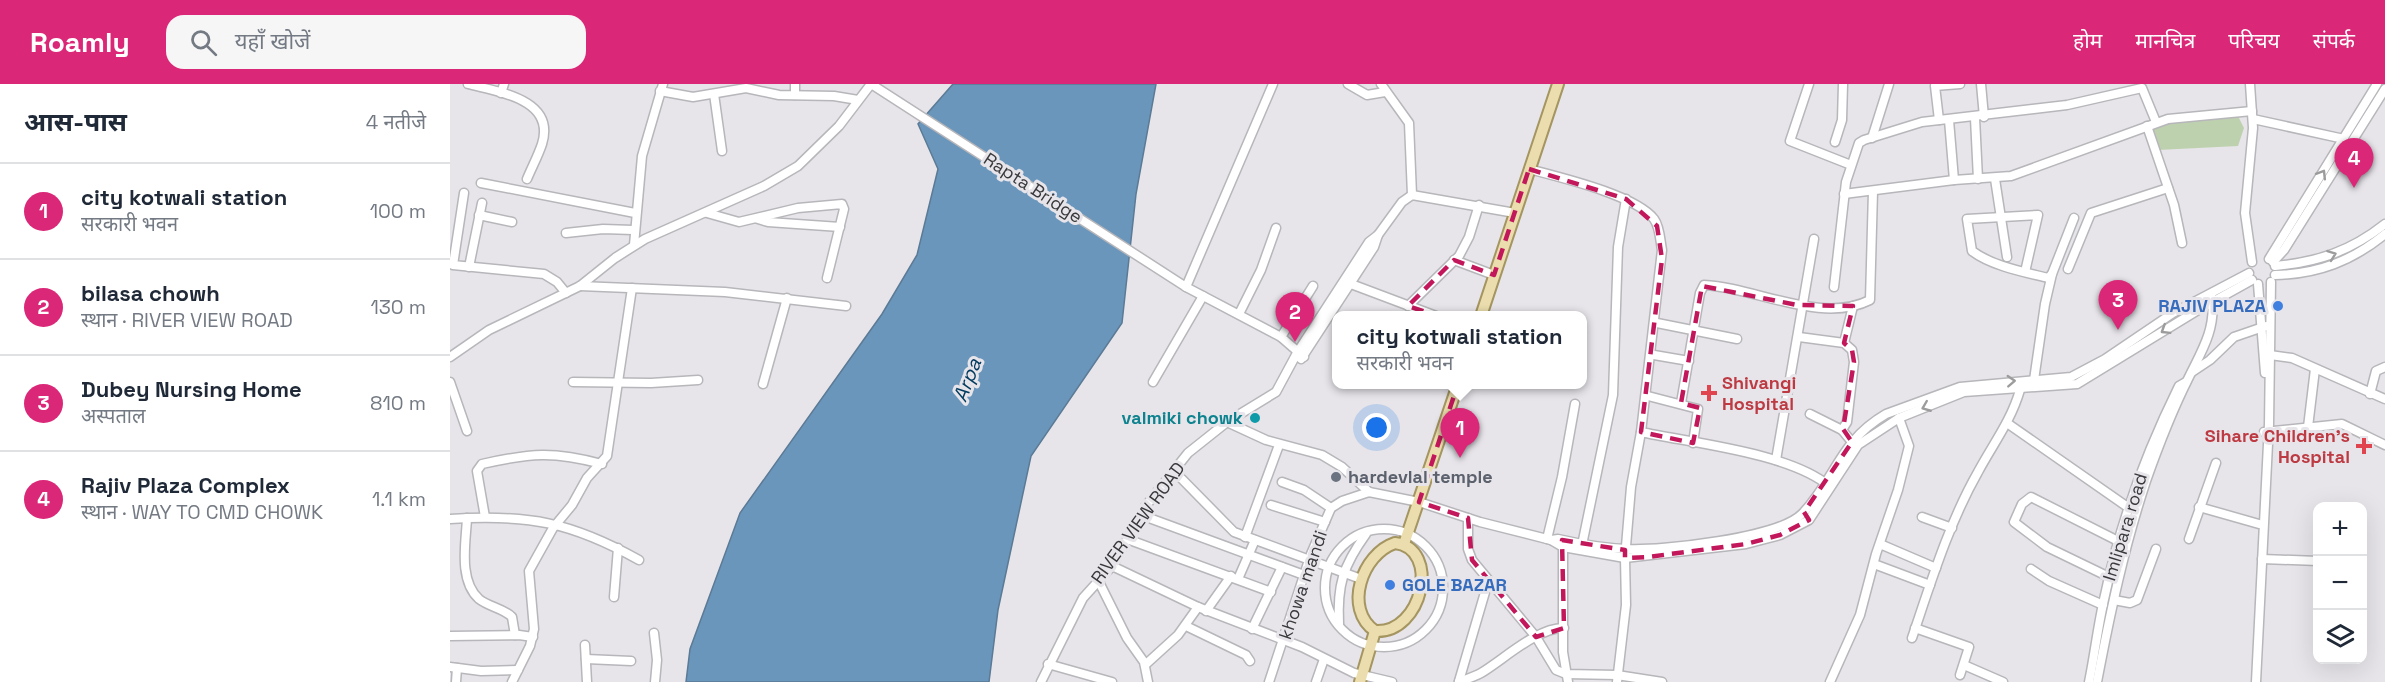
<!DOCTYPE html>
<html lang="hi">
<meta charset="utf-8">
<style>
body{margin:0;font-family:"Space Grotesk","Noto Sans Devanagari",sans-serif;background:#f6f6f7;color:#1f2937}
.controls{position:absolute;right:18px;bottom:18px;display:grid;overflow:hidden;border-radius:12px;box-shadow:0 6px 24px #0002}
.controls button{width:54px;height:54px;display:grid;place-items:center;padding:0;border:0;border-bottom:2px solid #e0e1e3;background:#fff;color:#1f2937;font:30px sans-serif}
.you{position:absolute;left:927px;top:344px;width:21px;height:21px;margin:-15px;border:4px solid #fff;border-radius:50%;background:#1a73e8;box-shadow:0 0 0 9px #1a73e833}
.badge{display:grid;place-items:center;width:39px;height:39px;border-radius:50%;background:#db2777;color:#fff;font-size:20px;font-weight:700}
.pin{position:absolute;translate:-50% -50px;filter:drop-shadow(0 2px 3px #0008)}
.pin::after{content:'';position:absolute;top:32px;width:21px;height:18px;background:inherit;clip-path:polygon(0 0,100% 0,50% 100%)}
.popup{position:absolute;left:882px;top:227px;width:255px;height:78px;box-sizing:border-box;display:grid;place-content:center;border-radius:12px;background:#fff;filter:drop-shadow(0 2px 4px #0005);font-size:20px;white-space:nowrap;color:#747a83}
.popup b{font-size:22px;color:#1f2937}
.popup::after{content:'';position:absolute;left:50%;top:100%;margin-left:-12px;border:12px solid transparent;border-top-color:#fff}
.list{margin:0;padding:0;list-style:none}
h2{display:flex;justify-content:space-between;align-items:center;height:78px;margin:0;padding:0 24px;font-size:26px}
h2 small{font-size:20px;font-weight:400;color:#747a83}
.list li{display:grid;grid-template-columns:39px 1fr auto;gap:18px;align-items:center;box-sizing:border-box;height:96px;padding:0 24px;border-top:2px solid #e0e1e3}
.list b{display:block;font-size:22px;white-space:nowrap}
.list p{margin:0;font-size:20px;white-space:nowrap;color:#747a83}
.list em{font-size:20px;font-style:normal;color:#747a83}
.icon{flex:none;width:33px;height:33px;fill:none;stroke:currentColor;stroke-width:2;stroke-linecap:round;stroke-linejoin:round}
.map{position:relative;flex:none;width:1935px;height:598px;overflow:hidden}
header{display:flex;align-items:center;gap:36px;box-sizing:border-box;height:84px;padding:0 30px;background:#db2777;color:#fff}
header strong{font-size:28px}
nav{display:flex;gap:33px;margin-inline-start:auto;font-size:21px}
.search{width:420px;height:54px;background:#f6f6f7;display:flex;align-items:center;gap:15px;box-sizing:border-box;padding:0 21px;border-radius:18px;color:#747a83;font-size:22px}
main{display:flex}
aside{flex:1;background:#fff}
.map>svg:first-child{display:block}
</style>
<header>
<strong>Roamly</strong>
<div class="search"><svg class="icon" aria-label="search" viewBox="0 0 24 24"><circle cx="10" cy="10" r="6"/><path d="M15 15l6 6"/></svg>यहाँ खोजें</div>
<nav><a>होम</a><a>मानचित्र</a><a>परिचय</a><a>संपर्क</a></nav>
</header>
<main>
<aside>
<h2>आस-पास<small>4 नतीजे</small></h2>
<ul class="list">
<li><span class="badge">1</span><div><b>city kotwali station</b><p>सरकारी भवन</p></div><em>100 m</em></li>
<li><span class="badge">2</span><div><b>bilasa chowh</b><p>स्थान · RIVER VIEW ROAD</p></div><em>130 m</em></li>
<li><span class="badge">3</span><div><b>Dubey Nursing Home</b><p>अस्पताल</p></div><em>810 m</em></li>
<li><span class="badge">4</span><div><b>Rajiv Plaza Complex</b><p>स्थान · WAY TO CMD CHOWK</p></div><em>1.1 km</em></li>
</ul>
</aside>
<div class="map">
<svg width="1935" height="598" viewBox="0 0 1935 598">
<rect width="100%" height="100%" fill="#e7e5ea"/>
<polygon fill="#bed1af" points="1787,30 1794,44 1788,62 1708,66 1701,43 1706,38"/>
<polygon fill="#6a96bc" stroke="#5b7a95" stroke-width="1.5" points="503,0 706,0 686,110 672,239 581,372 548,526 539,598 236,598 240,565 290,429 432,230 467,171 488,85 468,40"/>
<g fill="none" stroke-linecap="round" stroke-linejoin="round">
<defs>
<g id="minor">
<path d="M 18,0 C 48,8 106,15 92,60 C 88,72 82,83 77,95"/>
<polyline points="345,0 345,11"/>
<polyline points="421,0 736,203 831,253 854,273"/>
<polyline points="898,0 917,11 935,8"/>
<polyline points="931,0 959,39 962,111"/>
<polyline points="1359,0 1340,57 1401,81"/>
<polyline points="1531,0 1534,33"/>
<polyline points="1800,0 1803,44 1795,129 1802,178"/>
<polyline points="210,7 243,13 296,4 329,11 384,12 408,16"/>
<polyline points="51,9 54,0"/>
<polyline points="264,10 272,67"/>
<polyline points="1525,34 1528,95"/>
<polyline points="1803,35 1894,55"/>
<polyline points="1489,36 1485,2 1510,0"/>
<polyline points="1499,36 1504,96"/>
<polyline points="1697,42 1724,121 1732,159"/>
<polyline points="1422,54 1439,0"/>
<polyline points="1385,58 1392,36 1393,0"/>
<path d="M 1079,85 C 1109,93 1186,111 1204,135 C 1210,143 1210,156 1212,166 L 1191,348 L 1181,403 L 1175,474 L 1176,521 L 1167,598"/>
<polyline points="1545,95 1557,173"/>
<polyline points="31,99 185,129"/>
<polyline points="14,109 3,181 94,190 107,198 116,209"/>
<polyline points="1394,110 1504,96 1561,92 1718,35 1802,27"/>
<polyline points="257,129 289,138 348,124 392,120 394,125 377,194"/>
<polyline points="29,131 62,138"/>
<polyline points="308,135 318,138 390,143"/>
<polyline points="116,149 153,145 183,146"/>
<polyline points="184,161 192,72 213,0"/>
<polyline points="1819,175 1927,0"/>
<polyline points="1004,176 1044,191"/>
<polyline points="1823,178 1834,166 1935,5"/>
<path d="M 1825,182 C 1868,178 1901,167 1935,140"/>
<polyline points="19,183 32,119"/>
<polyline points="1618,185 1641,129 1718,104"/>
<path d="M 1575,188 L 1588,131 L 1517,135 L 1522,167 C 1542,182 1574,188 1598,194 L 1602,190"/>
<path d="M 1825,191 C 1868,190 1902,177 1935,150"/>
<polyline points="901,200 986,232"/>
<polyline points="1808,200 1815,289"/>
<polyline points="130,202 275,208 396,222"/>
<polyline points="736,203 823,0"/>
<polyline points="1384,203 1396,98 1409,59 1414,56 1472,38 1617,21 1692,4 1706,38"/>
<polyline points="958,222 1009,172 1019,153 1029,121"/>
<polyline points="789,230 811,186 826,144"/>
<polyline points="1207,239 1287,255"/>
<polyline points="831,253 863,202"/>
<polyline points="1349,253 1394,259 1402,266 1404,278 1397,338 1392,346"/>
<polyline points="1394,259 1403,222"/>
<polyline points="1204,271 1239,277"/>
<polyline points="1820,271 1842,274 1935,315"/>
<polyline points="0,273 39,246 130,202 165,174 195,155 314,102 348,82 389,42 421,0"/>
<polyline points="851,275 924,163 928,151"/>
<polyline points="1742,288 1760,276 1784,253 1816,242"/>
<polyline points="1584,296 1595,220 1602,190 1624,134"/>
<polyline points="0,298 17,347"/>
<polyline points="123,298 201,299 248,296"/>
<polyline points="703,298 753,212"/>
<polyline points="313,300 337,214"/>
<polyline points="1920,310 1926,287 1935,283"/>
<polyline points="1198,312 1248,325 1243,359"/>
<path d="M 1231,319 L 1250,209 L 1254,201 C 1305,203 1371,241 1420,216 L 1423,107"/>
<polyline points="1360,330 1392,346 1402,358"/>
<polyline points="777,338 816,356 872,371 892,383 919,408"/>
<polyline points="1557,339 1679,424"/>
<polyline points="1858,343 1865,285"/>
<path d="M 1191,348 C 1242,359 1340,369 1379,402"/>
<polyline points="1814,348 1892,340 1935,361"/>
<polyline points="1326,376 1364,155"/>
<polyline points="724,387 784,448 911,495"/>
<polyline points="832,398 854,406 881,424"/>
<polyline points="821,421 875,438"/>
<polyline points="1749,423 1809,440"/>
<polyline points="691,431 854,491"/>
<path d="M 35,433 L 27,387 L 32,380 C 81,369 103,367 152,380"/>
<polyline points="1472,433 1502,444"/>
<path d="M 17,434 C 16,458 8,496 29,515 C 39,523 53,524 62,533 L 65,551"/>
<polyline points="1018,434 1018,465 1022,476 1086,553 1106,586 1116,590 1167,591 1212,598"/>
<path d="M 0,435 C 78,430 121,438 189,476"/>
<circle cx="934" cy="504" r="59"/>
<polyline points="795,453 829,361"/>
<polyline points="677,455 821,508"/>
<polyline points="1097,455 1112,393 1125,320"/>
<polyline points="1739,455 1766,379"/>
<polyline points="1101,456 1113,463 1175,474 1296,460 1330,451 1359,436 1408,361 1449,334 1514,308 1627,300 1748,226 1802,196"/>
<polyline points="1430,460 1486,484"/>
<polyline points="1132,461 1163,311 1168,163 1176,115"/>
<polyline points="1113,463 1113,568 1118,598"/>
<polyline points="1812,475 1868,477"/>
<polyline points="1424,480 1480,501"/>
<polyline points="662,482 748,523 852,563 904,589 942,598"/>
<polyline points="1581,485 1599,497 1653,521"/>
<polyline points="1659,493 1597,463 1564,438 1572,420 1581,413 1674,460"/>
<polyline points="788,495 805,456"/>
<polyline points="648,496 677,554 694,578 698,598"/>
<polyline points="164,513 168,464"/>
<polyline points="1664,516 1680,519 1687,516 1706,465"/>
<polyline points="756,527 781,492"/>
<path d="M 889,540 C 887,501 893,482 916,450"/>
<polyline points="736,542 796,571 800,577"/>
<polyline points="1465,544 1519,563 1510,591"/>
<polyline points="802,545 832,483"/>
<polyline points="204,549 207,576 205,598"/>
<polyline points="0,552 69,551 83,553"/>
<path d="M 1462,554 C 1481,498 1499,439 1528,388 C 1543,360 1561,337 1570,306"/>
<polyline points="135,561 137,598"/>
<polyline points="136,575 181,577"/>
<polyline points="598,580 662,598"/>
<polyline points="695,581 728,551 748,523"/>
<polyline points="1514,581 1553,598"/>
<polyline points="0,583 31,587 68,586"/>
<polyline points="1009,597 1038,498"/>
<polyline points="6,598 7,584"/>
<polyline points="62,598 80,562 84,545 79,487 103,444 122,421 137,394 157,372 182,204"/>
<polyline points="591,598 633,514 662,482 695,423 738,369 777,338 826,308 847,269 919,158 928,151 952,118 962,111 1065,129"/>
<path d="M 819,598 L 861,470 L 881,424 L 892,417 L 919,408 L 969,418 L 1030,438 L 1101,456 L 1108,455 C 1130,460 1153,464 1176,465 C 1211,467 1328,454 1352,430 C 1386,395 1388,358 1436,330 L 1510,303 L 1621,293 L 1655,275 L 1723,229 L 1799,189"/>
<polyline points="866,598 874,575"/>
<path d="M 1009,598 C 1016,595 1024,593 1031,589 C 1053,576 1088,543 1114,544"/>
<polyline points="1380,598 1410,531 1426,470 1448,406 1459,362 1449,334"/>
<path d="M 1639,598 C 1645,569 1648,540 1655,511 C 1670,439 1696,369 1729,302 L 1736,298"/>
<path d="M 1647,598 C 1660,530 1674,463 1696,397 C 1708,363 1722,327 1738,295 C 1751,268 1766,246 1762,214"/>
<polyline points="1806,598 1819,340 1821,198"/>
</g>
<g id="major">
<polyline points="1031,232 1108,0"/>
<path d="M 945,459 C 991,464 973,550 925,547 C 893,525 912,470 945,459 Z"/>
<polyline points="954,460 1008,300"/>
<polyline points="910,598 925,547"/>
</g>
</defs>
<use href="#minor" stroke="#b7b6ba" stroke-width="11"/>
<use href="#major" stroke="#a49561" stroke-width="14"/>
<use href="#minor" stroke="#fff" stroke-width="8"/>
<use href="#major" stroke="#ebddad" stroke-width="10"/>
</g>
<defs><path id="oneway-chevron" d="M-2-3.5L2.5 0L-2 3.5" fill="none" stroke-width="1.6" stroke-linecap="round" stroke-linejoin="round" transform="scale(1.5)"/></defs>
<g stroke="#9c9c9d">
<use href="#oneway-chevron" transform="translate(1872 90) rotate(-58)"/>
<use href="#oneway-chevron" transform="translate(1882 171) rotate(-20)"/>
<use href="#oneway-chevron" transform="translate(1715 246) rotate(148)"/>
<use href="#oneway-chevron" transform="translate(1561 297) rotate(-3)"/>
<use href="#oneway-chevron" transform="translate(1476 323) rotate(158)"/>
</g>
<path fill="none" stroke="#c2185b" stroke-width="4.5" stroke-dasharray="12 8" stroke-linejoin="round" d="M 1079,85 L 1176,115 L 1207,142 L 1212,175 L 1191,348 L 1243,359 L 1250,324 L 1231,319 L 1252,202 L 1347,221 L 1403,222 L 1394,259 L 1402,266 L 1404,278 L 1393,345 L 1402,358 L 1354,428 L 1359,436 L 1330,451 L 1296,460 L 1198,473 L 1175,474 L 1175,466 L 1112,456 L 1114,544 L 1086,553 L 1022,476 L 1018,434 L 969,418 L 1026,245 L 958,222 L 1004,176 L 1044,191 Z"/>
<g fill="#3f7fe0" stroke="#e7e5ea" stroke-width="2">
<circle cx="1828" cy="222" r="6"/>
<circle cx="940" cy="501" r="6"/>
</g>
<g fill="#e0444e" stroke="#e7e5ea" stroke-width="2">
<path d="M1256 300h6v6h6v6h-6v6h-6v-6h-6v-6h6z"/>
<path d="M1911 353h6v6h6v6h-6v6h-6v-6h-6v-6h6z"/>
</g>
<circle fill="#0f9aa8" stroke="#e7e5ea" stroke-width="2" cx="805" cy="334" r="6"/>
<circle fill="#6b7280" stroke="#e7e5ea" stroke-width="2" cx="886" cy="393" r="6"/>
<g text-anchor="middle" stroke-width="6" stroke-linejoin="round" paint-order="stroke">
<g font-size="18" fill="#39393b" stroke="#e7e5ea">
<text transform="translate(583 104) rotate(33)" y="6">Rapta Bridge</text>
<text transform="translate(688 439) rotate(-54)" y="6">RIVER VIEW ROAD</text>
<text transform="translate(1675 443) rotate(-73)" y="6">Imlipara road</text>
<text transform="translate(853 501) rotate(-71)" y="6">khowa mandi</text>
</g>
<g font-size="18" font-weight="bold" fill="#366cbe" stroke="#e7e5ea" text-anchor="end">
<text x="1816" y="228">RAJIV PLAZA</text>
<text x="952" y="507" text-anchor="start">GOLE BAZAR</text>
</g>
<g font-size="18" font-weight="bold" fill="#be3a42" stroke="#e7e5ea" text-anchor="start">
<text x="1272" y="305">Shivangi<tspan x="1272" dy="21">Hospital</tspan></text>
<text x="1900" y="358" text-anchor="end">Sihare Children's<tspan x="1900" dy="21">Hospital</tspan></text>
</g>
<g font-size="18" font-weight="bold" fill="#0d838f" stroke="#e7e5ea" text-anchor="end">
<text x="793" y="340">valmiki chowk</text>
</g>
<g font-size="18" font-weight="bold" fill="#5b616d" stroke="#e7e5ea" text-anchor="start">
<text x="898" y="399">hardevlal temple</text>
</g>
<g font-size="20" font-style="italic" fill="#013a5f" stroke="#e7e5ea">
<text transform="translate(517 296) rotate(-69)" y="7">Arpa</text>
</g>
</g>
</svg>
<div class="controls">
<button>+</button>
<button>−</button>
<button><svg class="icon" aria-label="layers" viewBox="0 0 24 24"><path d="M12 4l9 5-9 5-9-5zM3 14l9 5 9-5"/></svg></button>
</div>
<div class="you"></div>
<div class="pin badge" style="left:1010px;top:374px">1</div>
<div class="popup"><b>city kotwali station</b>सरकारी भवन</div>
<div class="pin badge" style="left:845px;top:258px">2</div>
<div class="pin badge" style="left:1668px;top:246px">3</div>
<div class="pin badge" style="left:1904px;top:104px">4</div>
</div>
</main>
